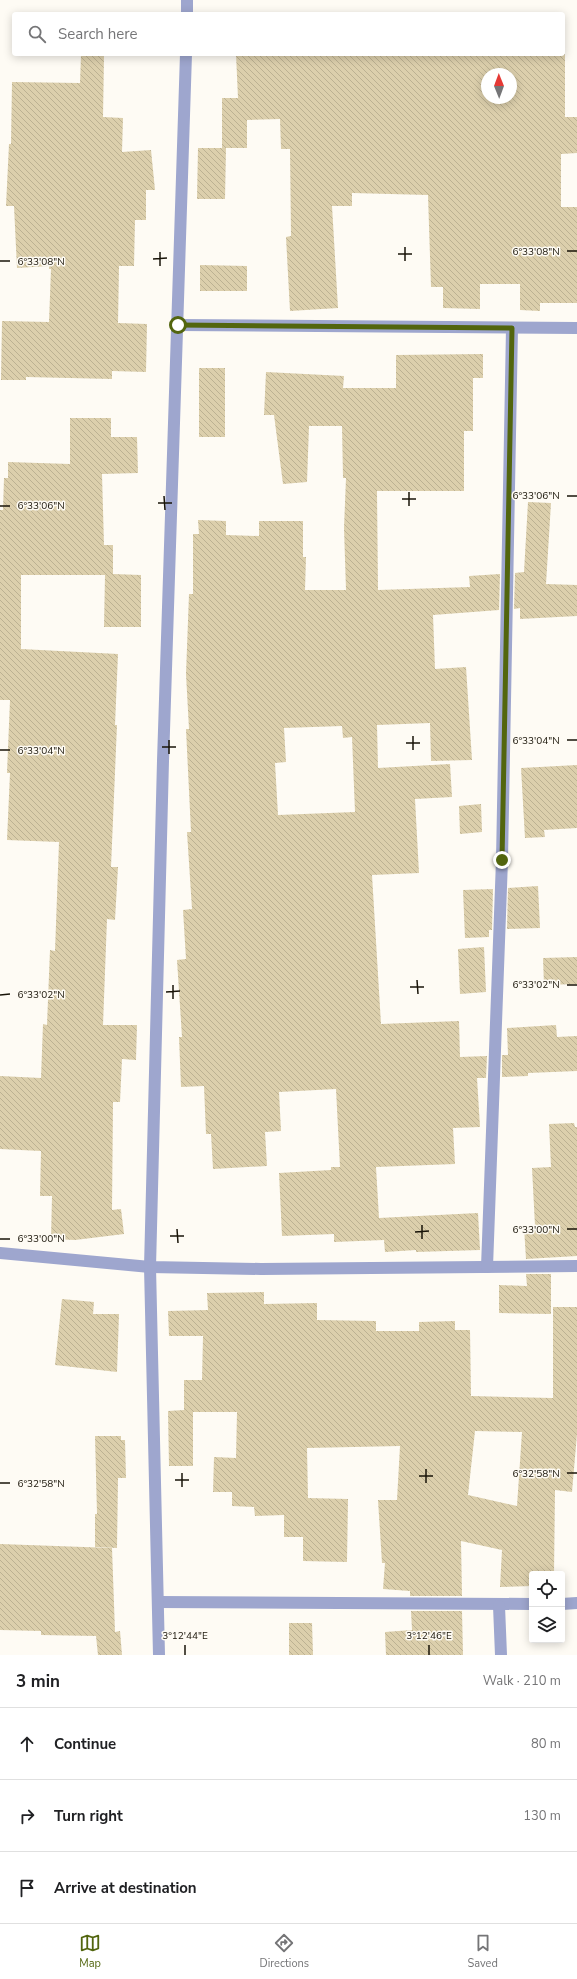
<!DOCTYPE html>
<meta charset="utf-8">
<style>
body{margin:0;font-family:"Nunito Sans",sans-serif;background:#f2f2f2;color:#202124}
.controls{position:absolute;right:12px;bottom:12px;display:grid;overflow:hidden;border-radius:4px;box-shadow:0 2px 10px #0003}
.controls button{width:36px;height:36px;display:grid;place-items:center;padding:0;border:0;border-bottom:1px solid #e0e0e0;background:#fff;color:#202124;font:20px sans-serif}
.compass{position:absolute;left:481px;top:68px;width:36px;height:36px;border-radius:50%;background:#fff;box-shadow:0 2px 10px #0003;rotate:359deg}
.stop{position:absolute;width:12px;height:12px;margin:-9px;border:3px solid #52650e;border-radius:50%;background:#fff}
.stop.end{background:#52650e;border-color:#fff;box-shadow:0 1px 4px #0008}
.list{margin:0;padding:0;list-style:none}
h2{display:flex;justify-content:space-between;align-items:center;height:52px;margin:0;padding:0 16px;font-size:17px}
h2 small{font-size:13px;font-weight:400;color:#757577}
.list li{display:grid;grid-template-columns:26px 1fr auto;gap:12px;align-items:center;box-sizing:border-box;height:72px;padding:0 16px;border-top:1px solid #e0e0e0}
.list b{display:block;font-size:15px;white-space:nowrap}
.list em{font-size:13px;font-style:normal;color:#757577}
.icon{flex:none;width:22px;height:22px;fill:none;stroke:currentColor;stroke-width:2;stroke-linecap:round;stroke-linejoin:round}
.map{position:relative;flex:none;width:577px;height:1655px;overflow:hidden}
.search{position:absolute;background:#fff;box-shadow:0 2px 10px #0003;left:12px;right:12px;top:12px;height:44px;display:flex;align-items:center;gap:10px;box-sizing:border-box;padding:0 14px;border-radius:4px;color:#757577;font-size:15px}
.sheet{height:268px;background:#fff}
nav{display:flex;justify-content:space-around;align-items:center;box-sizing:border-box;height:56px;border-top:1px solid #e0e0e0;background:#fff;font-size:11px;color:#757577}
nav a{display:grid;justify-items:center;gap:2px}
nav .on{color:#52650e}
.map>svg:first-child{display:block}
</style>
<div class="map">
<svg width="577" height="1655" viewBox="0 0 577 1655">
<defs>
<pattern id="building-back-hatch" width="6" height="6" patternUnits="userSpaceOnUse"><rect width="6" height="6" fill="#dccfac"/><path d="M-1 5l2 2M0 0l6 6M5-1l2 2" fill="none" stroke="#bcb192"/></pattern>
</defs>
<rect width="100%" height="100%" fill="#fefbf4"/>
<g fill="url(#building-back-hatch)" fill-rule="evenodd">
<path d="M 236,54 L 565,54 L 565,117 L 577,117 L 577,153 L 561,154 L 561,207 L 577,207 L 577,303 L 540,303 L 540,311 L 520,310 L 520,284 L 480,284 L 480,309 L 443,308 L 443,287 L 431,287 L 428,195 L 352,193 L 352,206 L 332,206 L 338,308 L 290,311 L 286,237 L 291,236 L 290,149 L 281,149 L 280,119 L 247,120 L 247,148 L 222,148 L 222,98 L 238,98 ZM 487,74 L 511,74 L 511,98 L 487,98 Z"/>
<polygon points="81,55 104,56 103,117 123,118 122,152 151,150 155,190 146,190 146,220 135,220 134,266 119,266 118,323 147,324 146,372 112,371 112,379 26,377 26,380 1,380 2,321 49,322 51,269 49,269 49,266 17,268 14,206 6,206 9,144 11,144 12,82 80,83"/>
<polygon points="198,148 226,148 225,199 197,199"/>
<polygon points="200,265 247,266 247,291 200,291"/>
<path d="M 483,354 L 483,378 L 473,378 L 473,431 L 464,431 L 464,491 L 377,491 L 378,590 L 470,587 L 469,576 L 500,574 L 499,610 L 433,615 L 435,669 L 466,667 L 472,760 L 431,761 L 430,723 L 377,725 L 378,768 L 450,764 L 452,797 L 415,799 L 419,873 L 372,875 L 381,1024 L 459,1021 L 460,1057 L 487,1056 L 486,1078 L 477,1078 L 480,1127 L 453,1128 L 455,1164 L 376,1167 L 379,1218 L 478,1213 L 480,1250 L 416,1252 L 416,1250 L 385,1252 L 384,1240 L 334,1242 L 334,1234 L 282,1236 L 279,1173 L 331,1170 L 331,1167 L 340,1167 L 336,1089 L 279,1092 L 281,1131 L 265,1132 L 267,1166 L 213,1169 L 211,1134 L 206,1134 L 204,1086 L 181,1087 L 179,1037 L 182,1037 L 177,960 L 186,959 L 183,910 L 192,909 L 187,832 L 191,832 L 186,729 L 189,729 L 186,674 L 189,594 L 193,594 L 193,534 L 199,534 L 198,520 L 226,521 L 226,535 L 259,536 L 259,521 L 303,521 L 303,557 L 306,557 L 305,590 L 346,590 L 344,528 L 346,478 L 343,478 L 342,426 L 309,426 L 307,482 L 283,484 L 274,415 L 264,415 L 266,372 L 344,376 L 343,388 L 396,388 L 396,355 ZM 342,726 L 343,738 L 352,737 L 355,812 L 278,815 L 275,763 L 286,762 L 284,728 Z"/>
<rect x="199" y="368" width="26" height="69"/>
<polygon points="70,418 111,418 111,437 137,437 138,473 102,474 104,545 113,545 113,574 141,575 141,627 104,627 105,575 21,575 21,649 118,654 115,725 117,725 111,867 118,867 115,920 107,919 103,1025 137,1025 136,1060 122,1059 120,1102 113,1102 112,1210 121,1209 124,1234 75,1240 51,1239 52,1196 40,1196 41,1151 0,1149 0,1076 41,1078 43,1024 47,1025 50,950 55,951 59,842 7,840 10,773 7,773 10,700 0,700 0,510 3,510 4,478 8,478 8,462 70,464"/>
<polygon points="528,502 551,503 546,584 577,585 577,616 520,619 520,608 514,609 515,573 524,572"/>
<polygon points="577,765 577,828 544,830 545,837 525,838 521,768"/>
<polygon points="481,804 482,832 460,834 459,806"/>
<polygon points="538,886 540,928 507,929 508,888"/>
<polygon points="493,889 492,930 489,930 489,937 465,938 463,890"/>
<polygon points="484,947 486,992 460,994 458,949"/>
<polygon points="577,957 577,984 544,985 543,958"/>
<polygon points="556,1025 557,1037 577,1036 577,1071 528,1073 528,1076 502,1077 502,1055 508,1055 507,1028"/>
<polygon points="574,1123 575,1127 577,1127 577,1256 526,1259 524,1227 535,1226 532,1168 551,1167 549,1124"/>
<polygon points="526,1274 551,1274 551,1314 499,1313 499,1285 527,1286"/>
<path d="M 264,1292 L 264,1304 L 317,1303 L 317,1320 L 376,1321 L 376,1331 L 419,1331 L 419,1322 L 455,1321 L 455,1330 L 470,1330 L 471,1396 L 553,1398 L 553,1307 L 577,1307 L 577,1434 L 572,1492 L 555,1490 L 554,1574 L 532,1574 L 532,1586 L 500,1587 L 502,1550 L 461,1541 L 462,1596 L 410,1596 L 410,1591 L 383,1589 L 385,1563 L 382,1563 L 378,1500 L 397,1500 L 400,1446 L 307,1448 L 308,1498 L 348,1499 L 347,1562 L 303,1561 L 303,1537 L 284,1537 L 284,1515 L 255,1516 L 254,1507 L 232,1506 L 232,1492 L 213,1492 L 214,1457 L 236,1458 L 237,1412 L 193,1412 L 193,1466 L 169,1466 L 168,1411 L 184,1410 L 184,1380 L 202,1380 L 203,1336 L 169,1336 L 168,1311 L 208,1310 L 207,1293 ZM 475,1431 L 522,1432 L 517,1506 L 468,1495 Z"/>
<polygon points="62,1299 94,1302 93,1314 119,1314 117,1372 55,1365"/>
<polygon points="95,1436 121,1436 121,1440 125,1440 126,1478 118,1478 117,1548 95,1547 95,1514 97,1514"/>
<polygon points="0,1544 112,1548 115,1632 120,1631 122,1655 98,1655 96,1636 41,1635 41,1631 0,1630"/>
<polygon points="411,1611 462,1611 463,1655 386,1655 385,1632 412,1630"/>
<polygon points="289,1623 312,1623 313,1655 289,1655"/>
</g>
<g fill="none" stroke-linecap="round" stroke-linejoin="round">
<g stroke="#9ea6ce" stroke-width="12">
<polyline points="187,14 187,0"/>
<polyline points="178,325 577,328"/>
<polyline points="0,1253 150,1267 261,1269 577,1266"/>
<polyline points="487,1267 502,860 512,328"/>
<polyline points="158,1602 532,1604"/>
<polyline points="562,1604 577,1603"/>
<polyline points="499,1606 501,1655"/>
<polyline points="159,1655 150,1267 163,761 186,54"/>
</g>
</g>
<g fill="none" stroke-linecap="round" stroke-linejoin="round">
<polyline stroke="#52650e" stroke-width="5" points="178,325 512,328 502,860"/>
</g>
<path fill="none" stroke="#191408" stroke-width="1.5" d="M 405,247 L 405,261M 567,251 L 577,251M 160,252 L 160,266M 398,254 L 412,254M 153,259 L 167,258M 0,261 L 10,261M 409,492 L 409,506M 164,496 L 165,510M 567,496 L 577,496M 402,499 L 416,499M 158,503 L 172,503M 0,506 L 10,506M 413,736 L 413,750M 169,740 L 169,754M 567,740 L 577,740M 406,743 L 420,743M 162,747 L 176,747M 0,750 L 10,750M 417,980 L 418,994M 173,985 L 173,999M 567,985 L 577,985M 410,987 L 424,987M 166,992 L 180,991M 0,995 L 10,994M 422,1225 L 422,1239M 177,1229 L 178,1243M 567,1229 L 577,1229M 415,1232 L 429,1231M 170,1236 L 184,1236M 0,1239 L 10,1239M 426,1469 L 426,1483M 182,1473 L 182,1487M 567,1473 L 577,1473M 419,1476 L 433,1476M 175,1480 L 189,1480M 0,1483 L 10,1483M 185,1645 L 185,1655M 429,1645 L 429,1655"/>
<g font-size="10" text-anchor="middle" fill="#191408" stroke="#fefbf4" stroke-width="3" stroke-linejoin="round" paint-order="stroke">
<text x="536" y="255">6°33'08"N</text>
<text x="41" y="265">6°33'08"N</text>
<text x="536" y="499">6°33'06"N</text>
<text x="41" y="509">6°33'06"N</text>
<text x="536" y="744">6°33'04"N</text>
<text x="41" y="754">6°33'04"N</text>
<text x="536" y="988">6°33'02"N</text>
<text x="41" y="998">6°33'02"N</text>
<text x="536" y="1233">6°33'00"N</text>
<text x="41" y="1242">6°33'00"N</text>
<text x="536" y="1477">6°32'58"N</text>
<text x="41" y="1487">6°32'58"N</text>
<text x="185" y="1639">3°12'44"E</text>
<text x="429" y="1639">3°12'46"E</text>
</g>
</svg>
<div class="controls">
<button><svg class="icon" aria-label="locate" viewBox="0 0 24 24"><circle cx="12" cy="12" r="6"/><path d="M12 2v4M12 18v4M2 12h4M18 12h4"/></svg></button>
<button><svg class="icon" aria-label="layers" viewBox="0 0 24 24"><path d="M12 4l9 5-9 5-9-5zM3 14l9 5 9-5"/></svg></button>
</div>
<svg class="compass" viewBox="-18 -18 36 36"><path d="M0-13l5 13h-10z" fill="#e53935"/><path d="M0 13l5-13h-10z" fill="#757577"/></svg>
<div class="stop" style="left:178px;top:325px"></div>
<div class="stop end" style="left:502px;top:860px"></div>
<div class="search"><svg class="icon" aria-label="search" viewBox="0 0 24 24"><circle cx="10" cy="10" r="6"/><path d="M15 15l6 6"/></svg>Search here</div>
</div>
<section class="sheet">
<h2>3 min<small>Walk · 210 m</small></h2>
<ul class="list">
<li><svg class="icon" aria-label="ahead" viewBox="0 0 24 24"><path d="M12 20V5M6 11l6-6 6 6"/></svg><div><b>Continue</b></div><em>80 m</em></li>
<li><svg class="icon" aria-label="right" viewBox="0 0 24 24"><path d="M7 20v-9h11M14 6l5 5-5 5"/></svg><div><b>Turn right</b></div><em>130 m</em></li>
<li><svg class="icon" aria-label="arrive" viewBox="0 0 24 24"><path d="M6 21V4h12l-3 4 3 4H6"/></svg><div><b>Arrive at destination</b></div></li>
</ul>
</section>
<nav>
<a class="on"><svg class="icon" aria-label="map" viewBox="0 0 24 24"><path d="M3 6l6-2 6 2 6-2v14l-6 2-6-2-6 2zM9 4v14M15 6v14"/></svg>Map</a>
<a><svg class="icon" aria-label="directions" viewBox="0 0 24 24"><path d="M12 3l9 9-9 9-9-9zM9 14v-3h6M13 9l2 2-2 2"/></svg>Directions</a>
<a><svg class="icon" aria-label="saved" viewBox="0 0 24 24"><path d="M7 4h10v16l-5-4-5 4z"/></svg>Saved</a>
</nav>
